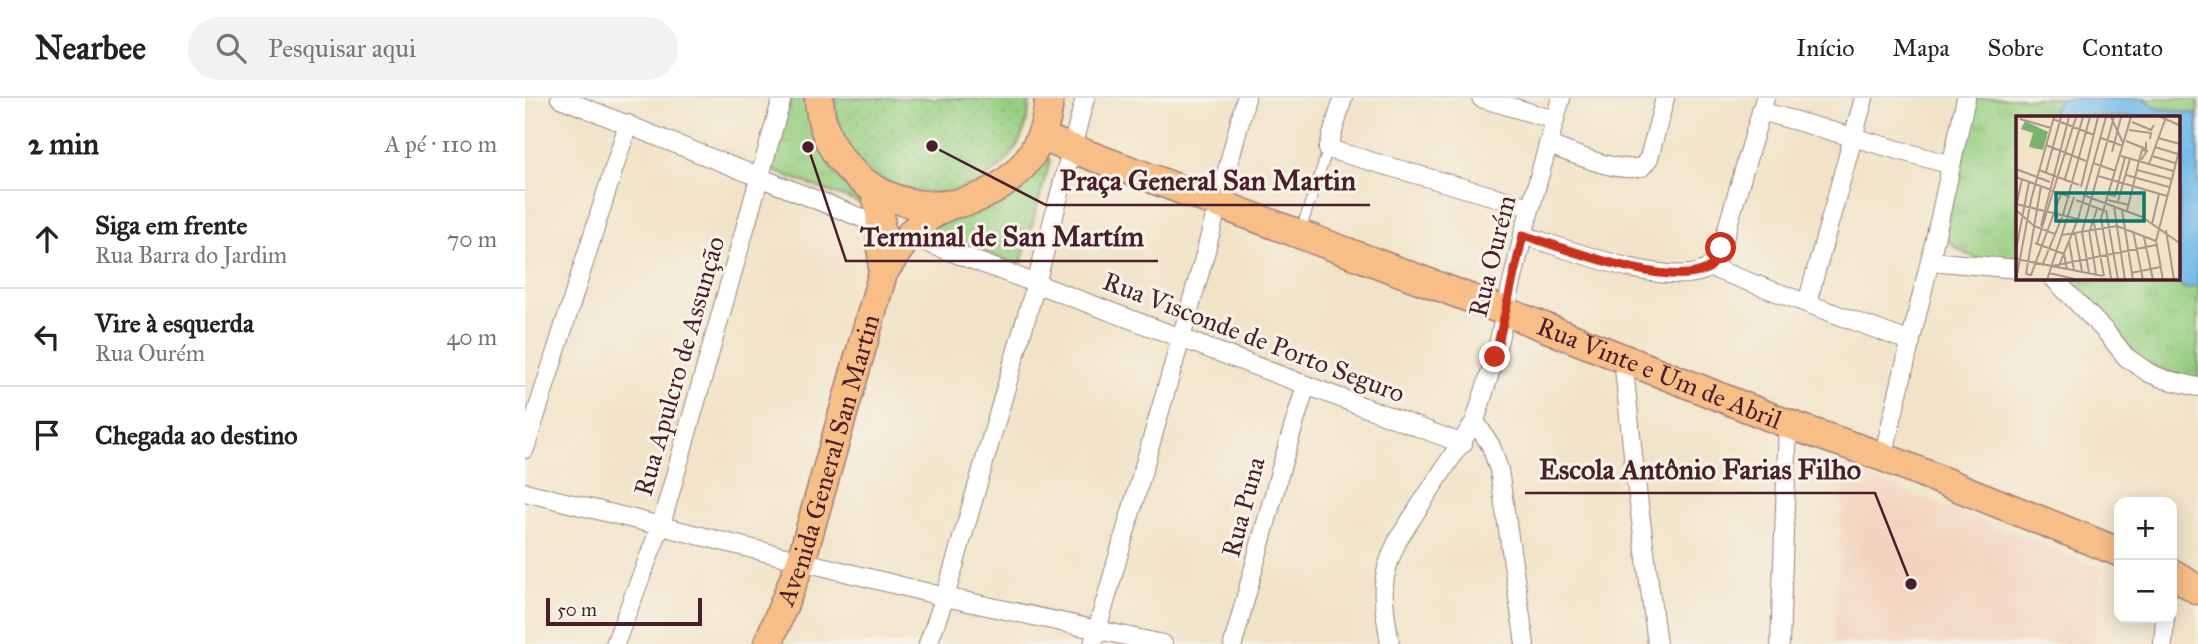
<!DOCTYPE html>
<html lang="pt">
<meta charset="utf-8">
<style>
body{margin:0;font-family:"IM FELL Great Primer",serif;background:#f2f2f2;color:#222}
.controls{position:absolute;right:21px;bottom:21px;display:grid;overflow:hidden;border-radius:14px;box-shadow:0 4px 18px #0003}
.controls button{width:63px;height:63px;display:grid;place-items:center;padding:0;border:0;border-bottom:2px solid #e0e0e0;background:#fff;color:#222;font:35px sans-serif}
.scale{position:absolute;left:21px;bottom:18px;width:156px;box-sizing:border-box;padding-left:7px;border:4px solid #4a1f2b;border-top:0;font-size:19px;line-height:24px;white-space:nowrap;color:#4a1f2b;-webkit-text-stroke:5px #f7f3e8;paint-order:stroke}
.stop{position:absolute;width:21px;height:21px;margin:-16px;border:5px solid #c8321e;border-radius:50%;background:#fff}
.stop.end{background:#c8321e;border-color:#fff;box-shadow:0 2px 7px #0008}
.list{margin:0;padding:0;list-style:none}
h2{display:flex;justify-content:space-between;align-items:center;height:91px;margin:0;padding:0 28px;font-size:30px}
h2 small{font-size:23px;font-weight:400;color:#767676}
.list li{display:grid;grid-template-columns:46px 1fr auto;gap:21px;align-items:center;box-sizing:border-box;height:98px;padding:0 28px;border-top:2px solid #e0e0e0}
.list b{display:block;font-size:26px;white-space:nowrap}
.list p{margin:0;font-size:23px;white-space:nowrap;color:#767676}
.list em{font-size:23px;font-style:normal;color:#767676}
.icon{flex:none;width:38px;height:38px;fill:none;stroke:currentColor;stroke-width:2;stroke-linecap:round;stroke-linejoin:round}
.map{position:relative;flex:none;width:1673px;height:546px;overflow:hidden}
header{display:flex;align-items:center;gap:42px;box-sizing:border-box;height:98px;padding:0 35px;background:#fff;border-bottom:2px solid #e0e0e0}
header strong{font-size:33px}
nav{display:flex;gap:38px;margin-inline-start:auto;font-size:24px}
.search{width:490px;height:63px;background:#f2f2f2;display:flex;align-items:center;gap:18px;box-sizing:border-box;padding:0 24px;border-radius:38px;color:#767676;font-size:26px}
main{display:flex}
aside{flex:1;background:#fff}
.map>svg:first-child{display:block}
</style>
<header>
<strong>Nearbee</strong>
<div class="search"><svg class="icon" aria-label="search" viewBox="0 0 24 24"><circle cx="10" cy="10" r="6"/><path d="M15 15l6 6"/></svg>Pesquisar aqui</div>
<nav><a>Início</a><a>Mapa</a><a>Sobre</a><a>Contato</a></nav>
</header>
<main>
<aside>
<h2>2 min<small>A pé · 110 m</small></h2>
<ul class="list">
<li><svg class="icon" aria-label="ahead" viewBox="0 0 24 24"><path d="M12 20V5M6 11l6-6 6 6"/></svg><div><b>Siga em frente</b><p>Rua Barra do Jardim</p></div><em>70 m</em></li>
<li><svg class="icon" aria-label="left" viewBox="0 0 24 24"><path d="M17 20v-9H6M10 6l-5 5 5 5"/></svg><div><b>Vire à esquerda</b><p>Rua Ourém</p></div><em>40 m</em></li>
<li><svg class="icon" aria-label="arrive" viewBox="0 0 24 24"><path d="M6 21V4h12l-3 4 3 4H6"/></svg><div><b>Chegada ao destino</b></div></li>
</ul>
</aside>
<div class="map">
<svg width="1673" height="546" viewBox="0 0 1673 546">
<defs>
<pattern id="grass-tufts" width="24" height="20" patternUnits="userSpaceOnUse" patternTransform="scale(1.75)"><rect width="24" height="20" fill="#98cf82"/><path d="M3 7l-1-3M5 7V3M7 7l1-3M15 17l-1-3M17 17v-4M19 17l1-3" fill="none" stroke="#84b170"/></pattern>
<pattern id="park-dots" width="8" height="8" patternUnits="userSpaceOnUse" patternTransform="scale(1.75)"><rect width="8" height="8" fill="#98cf82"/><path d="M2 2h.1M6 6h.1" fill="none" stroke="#84b170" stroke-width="1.8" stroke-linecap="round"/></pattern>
</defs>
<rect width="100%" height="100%" fill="#f7f3e8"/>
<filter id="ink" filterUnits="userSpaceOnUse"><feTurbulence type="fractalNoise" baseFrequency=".0143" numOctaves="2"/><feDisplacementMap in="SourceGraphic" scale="14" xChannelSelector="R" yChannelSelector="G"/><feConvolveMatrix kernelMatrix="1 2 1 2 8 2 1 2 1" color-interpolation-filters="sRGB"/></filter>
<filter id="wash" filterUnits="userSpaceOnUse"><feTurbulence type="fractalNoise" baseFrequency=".00686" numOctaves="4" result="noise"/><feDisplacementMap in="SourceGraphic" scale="28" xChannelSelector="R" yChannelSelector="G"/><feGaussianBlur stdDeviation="1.57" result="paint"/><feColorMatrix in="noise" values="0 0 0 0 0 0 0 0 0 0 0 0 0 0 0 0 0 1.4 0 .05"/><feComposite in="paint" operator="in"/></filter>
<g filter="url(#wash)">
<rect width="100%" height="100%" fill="#f1e3c8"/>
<polygon fill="#f3d4bf" points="1319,369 1575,470 1570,546 1309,546"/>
<g fill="url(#grass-tufts)" stroke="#717756" stroke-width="2">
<polygon points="266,0 282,0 306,71 321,89 342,108 252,74 247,70"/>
<path d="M 1450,0 L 1673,0 L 1673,282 L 1649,276 L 1618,264 L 1536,180 L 1654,180 L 1654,19 L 1493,19 L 1493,168 C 1469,164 1434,161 1420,138 Z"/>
<path d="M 518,58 L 523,58 L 525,63 L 496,166 L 490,166 L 398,130 C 413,121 430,123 446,118 C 478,107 496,82 518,58 Z"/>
</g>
<path fill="url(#park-dots)" stroke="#717756" stroke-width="2" d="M 310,0 L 505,0 C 497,134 309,117 310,0 Z"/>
<polygon fill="#6fb9e8" stroke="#5c6c8a" stroke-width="2" points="1535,0 1618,0 1632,10 1673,16 1673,188 1661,191 1643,180 1654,180 1654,19 1524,19"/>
</g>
<g filter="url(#ink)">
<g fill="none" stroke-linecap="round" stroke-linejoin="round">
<defs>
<polyline id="service" points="775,134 803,51"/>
<g id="minor">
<polyline points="35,0 357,128"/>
<polyline points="818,0 803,51 1005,109"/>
<polyline points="956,0 1030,22"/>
<polyline points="1236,13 1426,67"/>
<path d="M 1023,47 C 1048,55 1093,76 1117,69 L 1124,60 L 1140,0"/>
<path d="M 998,137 C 1037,149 1151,194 1185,169 C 1190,164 1193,157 1196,151 L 1240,0"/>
<polyline points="384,138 938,346"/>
<polyline points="1405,163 1493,171"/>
<polyline points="1184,169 1386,244"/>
<polyline points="1528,180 1581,234 1601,259 1624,275 1639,281 1673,289"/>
<polyline points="1282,205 1339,0"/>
<polyline points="1098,261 1110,376 1132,546"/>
<polyline points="950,323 966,348 974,372 1000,546"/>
<polyline points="0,351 103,26"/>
<polyline points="1358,359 1411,137 1441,0"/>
<polyline points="0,394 420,499 638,546"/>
<polyline points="90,546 136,427 257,0"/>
<polyline points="403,546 420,499 511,186 560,0"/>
<polyline points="568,546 679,160 721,0"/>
<polyline points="708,546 756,370 781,287"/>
<path d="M 865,546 C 858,500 852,484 874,440 L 950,323 L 970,259 L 998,137 L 1036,0"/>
<polyline points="1255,546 1263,326"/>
<polyline points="1638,546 1640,520"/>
</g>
<g id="primary">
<path d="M 294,0 C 295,23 303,47 318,64 C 385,144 518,108 524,0"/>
<path id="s1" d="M 516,39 L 979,213 L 1263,326 L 1358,359 L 1594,454"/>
<path d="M 358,175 C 376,148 391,122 421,109"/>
<polyline points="1647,475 1673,492"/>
<path id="s2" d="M 243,546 L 276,463 L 358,175 L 355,113 L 350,93"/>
</g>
</defs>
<use href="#service" stroke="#9e817a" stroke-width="11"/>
<use href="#minor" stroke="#9e817a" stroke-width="20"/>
<use href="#primary" stroke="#9e817a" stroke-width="31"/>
<use href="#service" stroke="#fff" stroke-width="9"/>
<use href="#minor" stroke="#fff" stroke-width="18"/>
<use href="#primary" stroke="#f7be88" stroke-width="28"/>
</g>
</g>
<g fill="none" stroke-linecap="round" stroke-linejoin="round" filter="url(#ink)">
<path stroke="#c8321e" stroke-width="9" d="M 970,259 L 998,137 C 1037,149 1151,194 1185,169 C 1191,164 1193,157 1196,150"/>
</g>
<g text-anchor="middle" stroke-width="6" stroke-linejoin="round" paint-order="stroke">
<g font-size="26" fill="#4a1f2b" stroke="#f7f3e8">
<text transform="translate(967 158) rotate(-76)" y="9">Rua Ourém</text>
<text transform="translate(729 239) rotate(21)" y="9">Rua Visconde de Porto Seguro</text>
<text transform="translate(154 268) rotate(-74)" y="9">Rua Apulcro de Assunção</text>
<text dy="9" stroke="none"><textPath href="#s1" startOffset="662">Rua Vinte e Um de Abril</textPath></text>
<text dy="9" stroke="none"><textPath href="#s2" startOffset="194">Avenida General San Martin</textPath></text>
<text transform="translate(718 409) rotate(-75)" y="9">Rua Puna</text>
</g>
</g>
<g transform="translate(1491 18)">
<rect width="164" height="164" fill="#f1e3c8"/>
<path d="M 9,5 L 32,16 L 27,34 L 13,31 L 17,17 L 5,13 Z" fill="#7ab270"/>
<path fill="none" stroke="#ae9589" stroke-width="2" d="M 95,1 L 107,27M 145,1 L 165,10M 4,3 L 35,12M 37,3 L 78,19M 116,6 L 135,14 L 138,9M 113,14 L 135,17 L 134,23M 85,22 L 107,30M 142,22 L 164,28M 110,25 L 130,33 L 130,26M 30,29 L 70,45M 139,31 L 165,39M 96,36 L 105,1M 105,40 L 157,55M 136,40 L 159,47M 123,45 L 126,34 L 131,35 L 125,44M 77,47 L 100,55M 133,48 L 150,1M 0,53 L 34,66M 23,54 L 63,69M 121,54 L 155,63M 30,56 L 45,1M 110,59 L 153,71M 82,60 L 151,80M 0,61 L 54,81M 49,63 L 67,1M 65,71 L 82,1M 67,79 L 126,101 L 165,128M 94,79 L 99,80 L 109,41M 60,84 L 89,95M 92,84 L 113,89M 102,85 L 114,43M 0,88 L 78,107 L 88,160M 98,90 L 109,164M 0,91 L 6,63M 0,94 L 18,110 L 39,118M 90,94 L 102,164M 106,94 L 117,164M 111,95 L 123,45M 136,108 L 143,78M 25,110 L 53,1M 73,114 L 80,158M 74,114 L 81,93M 150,114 L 158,164M 117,115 L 127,164M 59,117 L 66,155M 46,119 L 101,110 L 140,125M 128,121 L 137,164M 53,125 L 58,154M 19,127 L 48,138 L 51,153M 21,128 L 60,1M 0,134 L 13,66M 0,143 L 87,160M 26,150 L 47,99 L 74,1M 36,150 L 140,129M 42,152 L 62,103 L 90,1M 33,157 L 63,164M 73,157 L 66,116 L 98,1M 115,157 L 144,151M 10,158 L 15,159 L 45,78M 10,158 L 25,70M 95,162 L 85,102 L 115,1M 0,164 L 15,84 L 38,1M 31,164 L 58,81M 147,164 L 140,125 L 165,27"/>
<path fill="#0f766e" fill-opacity="0.15" stroke="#0f766e" stroke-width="3.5" d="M 40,77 L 128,77 L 128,105 L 40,105 Z"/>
<rect width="164" height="164" fill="none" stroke="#4a1f2b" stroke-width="3.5"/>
</g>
<path fill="none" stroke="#4a1f2b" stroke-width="2.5" d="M407 48L521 107H845M283 49L321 163H633M1386 486L1350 395H1000"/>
<g fill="#4a1f2b" stroke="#f7f3e8" stroke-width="2.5">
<circle cx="407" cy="48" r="7"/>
<circle cx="283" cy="49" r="7"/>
<circle cx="1386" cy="486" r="7"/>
</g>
<g font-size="28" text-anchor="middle" font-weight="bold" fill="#4a1f2b" stroke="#f7f3e8" stroke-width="6" stroke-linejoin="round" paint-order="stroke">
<text x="683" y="92">Praça General San Martin</text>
<text x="477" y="148">Terminal de San Martím</text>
<text x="1175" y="381">Escola Antônio Farias Filho</text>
</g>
</svg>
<div class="controls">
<button>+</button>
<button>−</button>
</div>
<div class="scale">50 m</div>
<div class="stop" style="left:1196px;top:150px"></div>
<div class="stop end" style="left:970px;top:259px"></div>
</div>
</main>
